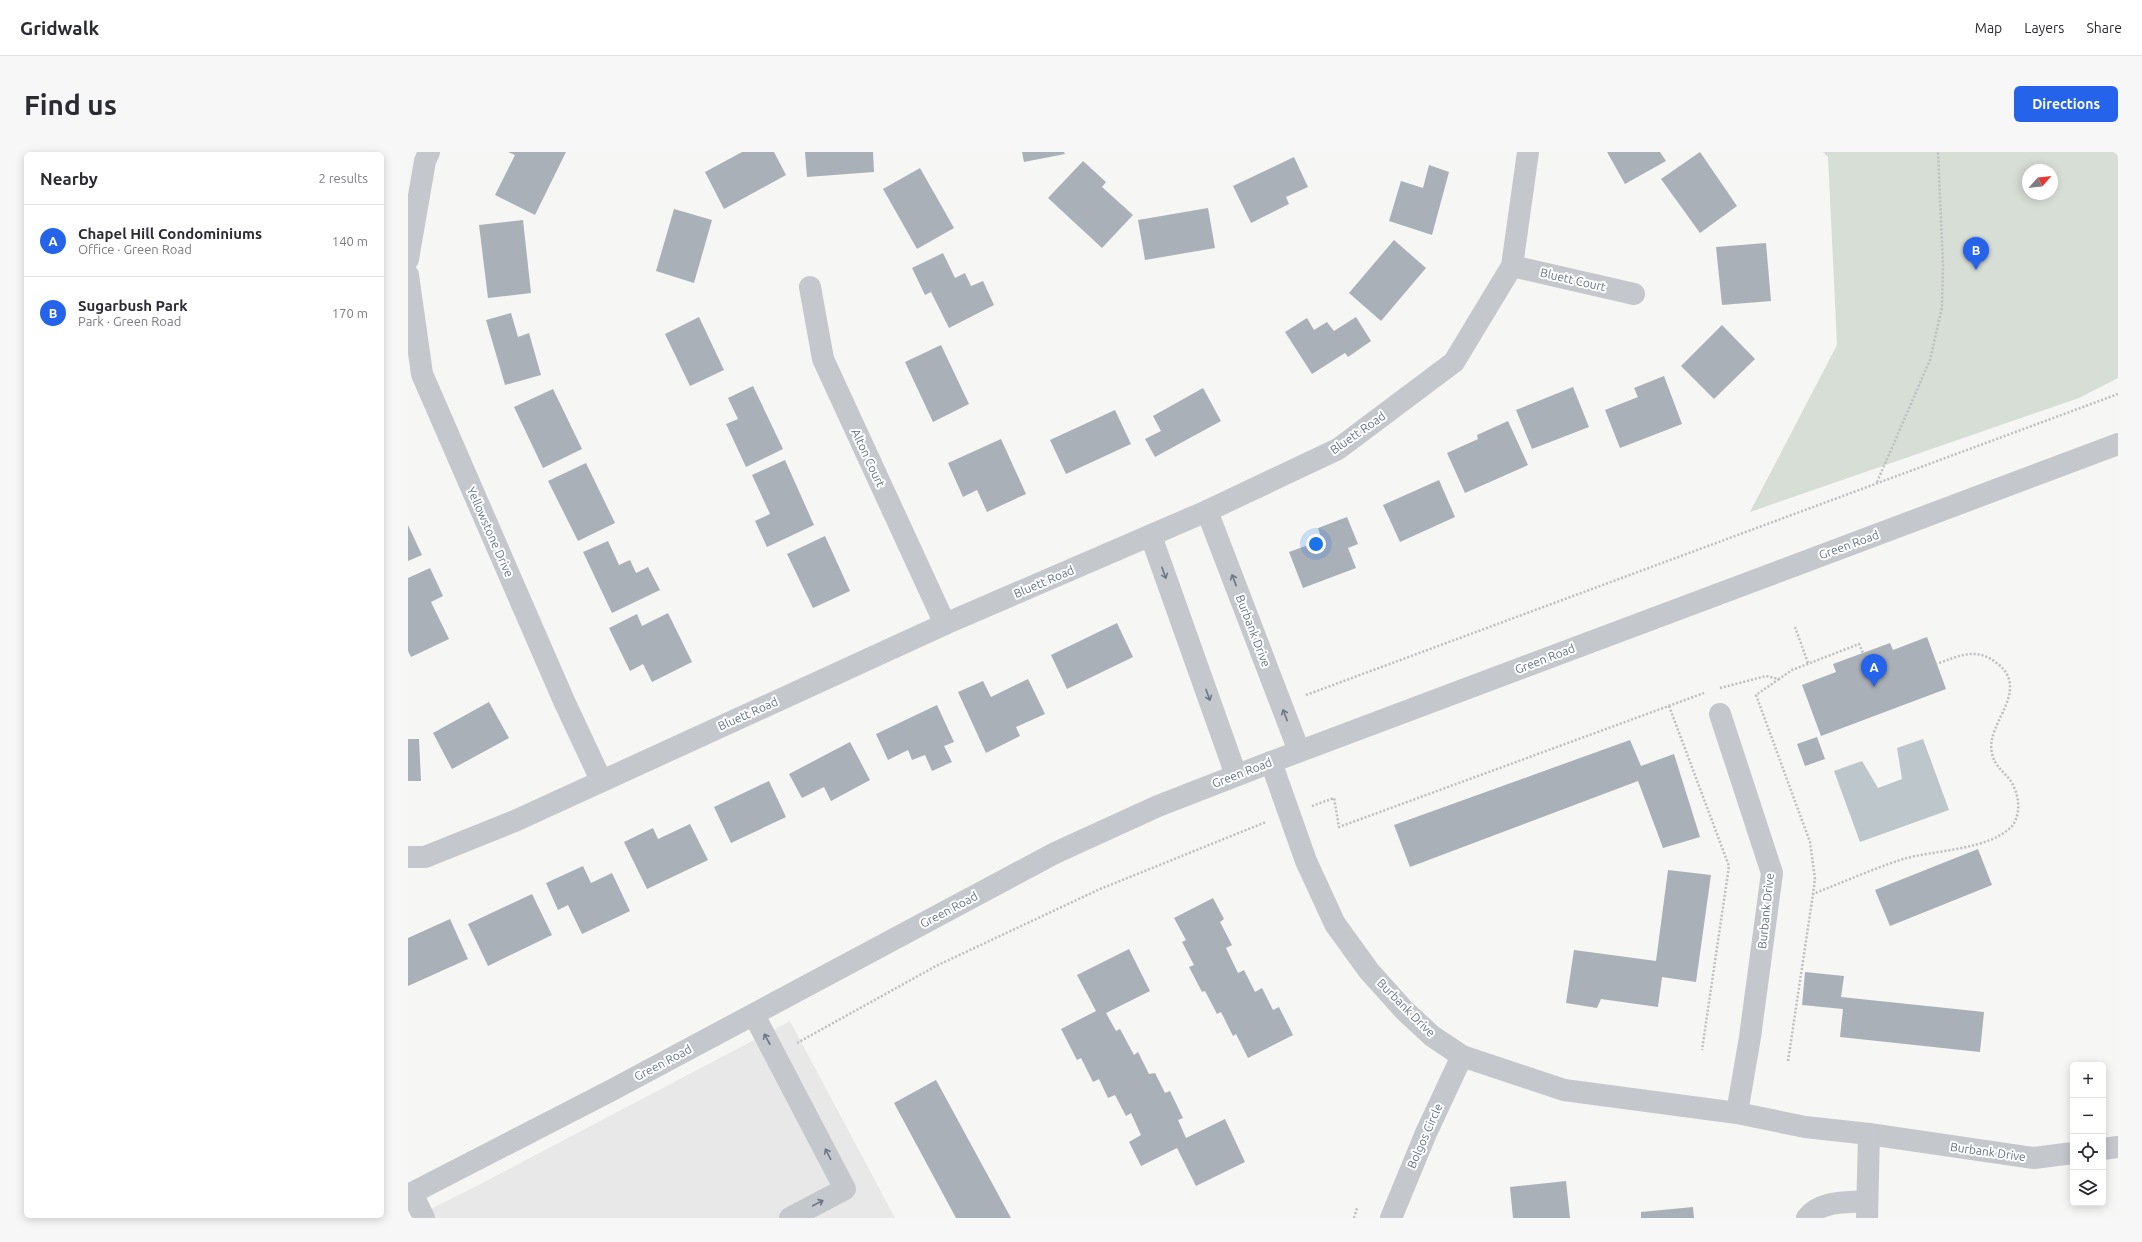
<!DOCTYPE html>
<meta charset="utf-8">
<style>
body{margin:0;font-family:Ubuntu,sans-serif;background:#f7f7f7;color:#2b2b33}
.controls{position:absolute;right:12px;bottom:12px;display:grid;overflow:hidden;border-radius:6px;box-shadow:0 2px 10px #0003}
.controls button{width:36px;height:36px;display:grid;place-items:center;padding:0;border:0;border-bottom:1px solid #e1e1e2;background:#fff;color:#2b2b33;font:20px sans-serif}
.compass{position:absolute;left:1614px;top:12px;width:36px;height:36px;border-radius:50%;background:#fff;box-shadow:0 2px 10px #0003;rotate:63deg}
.you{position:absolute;left:908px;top:392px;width:14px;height:14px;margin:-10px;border:3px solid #fff;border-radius:50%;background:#1a73e8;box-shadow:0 0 0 6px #1a73e833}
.badge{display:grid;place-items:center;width:26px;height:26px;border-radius:50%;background:#2563eb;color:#fff;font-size:13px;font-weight:700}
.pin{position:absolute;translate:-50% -33px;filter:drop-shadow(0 1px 2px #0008)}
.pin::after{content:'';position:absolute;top:21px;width:14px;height:12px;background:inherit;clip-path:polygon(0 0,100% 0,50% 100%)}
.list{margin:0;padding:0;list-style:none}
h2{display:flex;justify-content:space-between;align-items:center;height:52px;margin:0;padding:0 16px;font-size:17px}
h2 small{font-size:13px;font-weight:400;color:#7c7c81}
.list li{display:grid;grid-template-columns:26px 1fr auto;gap:12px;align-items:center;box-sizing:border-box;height:72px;padding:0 16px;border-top:1px solid #e1e1e2}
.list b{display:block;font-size:15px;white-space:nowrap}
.list p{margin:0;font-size:13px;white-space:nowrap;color:#7c7c81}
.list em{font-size:13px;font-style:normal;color:#7c7c81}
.icon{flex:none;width:22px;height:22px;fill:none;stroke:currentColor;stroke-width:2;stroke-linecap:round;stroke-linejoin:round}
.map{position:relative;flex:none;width:1710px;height:1066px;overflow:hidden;border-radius:6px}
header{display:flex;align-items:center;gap:24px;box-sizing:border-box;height:56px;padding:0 20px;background:#fff;border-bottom:1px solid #e1e1e2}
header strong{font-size:19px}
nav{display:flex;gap:22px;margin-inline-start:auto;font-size:14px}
.intro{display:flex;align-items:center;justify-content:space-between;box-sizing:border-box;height:96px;padding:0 24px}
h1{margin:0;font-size:28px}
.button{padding:10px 18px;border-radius:6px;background:#2563eb;color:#fff;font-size:14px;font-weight:700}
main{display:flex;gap:24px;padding:0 24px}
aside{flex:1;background:#fff;border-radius:6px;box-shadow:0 2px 10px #0003}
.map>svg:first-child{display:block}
</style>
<header>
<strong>Gridwalk</strong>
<nav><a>Map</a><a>Layers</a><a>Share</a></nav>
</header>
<div class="intro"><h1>Find us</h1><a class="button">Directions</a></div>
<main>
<aside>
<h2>Nearby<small>2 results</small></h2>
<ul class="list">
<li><span class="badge">A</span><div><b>Chapel Hill Condominiums</b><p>Office · Green Road</p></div><em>140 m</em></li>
<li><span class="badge">B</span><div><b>Sugarbush Park</b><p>Park · Green Road</p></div><em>170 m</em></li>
</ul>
</aside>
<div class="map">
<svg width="1710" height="1066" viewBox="0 0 1710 1066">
<rect width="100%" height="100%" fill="#f6f7f4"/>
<polygon fill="#e7e8e7" points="382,869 487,1066 5,1066 65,1036"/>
<path fill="#d7ded5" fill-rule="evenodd" d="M 1415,0 L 1710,0 L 1710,226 L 1671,246 L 1342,360 L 1429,193 L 1420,5 ZM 1620,18 L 1644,18 L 1644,42 L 1620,42 Z"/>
<polygon fill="#bdc6cb" points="1515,587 1541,658 1452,690 1426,619 1454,609 1470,636 1494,627 1489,596"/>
<g fill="#aab0b8">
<polygon points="100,0 158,0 127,63 87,43 107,3"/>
<polygon points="334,0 366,0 378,23 316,57 297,20"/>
<polygon points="397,0 465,0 466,20 399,25"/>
<polygon points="614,0 656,0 657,2 616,10"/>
<polygon points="1199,0 1252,0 1258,9 1217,32"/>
<polygon points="1292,0 1329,54 1292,81 1253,27"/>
<polygon points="886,5 900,35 878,45 881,52 843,71 825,34"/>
<polygon points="675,9 698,30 694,35 725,63 694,96 640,46"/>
<polygon points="1021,13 1041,20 1024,83 981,69 993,29 1015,36"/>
<polygon points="512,16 546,76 509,97 475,37"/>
<polygon points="800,56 807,96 737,108 730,68"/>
<polygon points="266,57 304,68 286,131 248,119"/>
<polygon points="115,68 123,141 80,146 71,73"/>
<polygon points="986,88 1018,116 973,169 941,141"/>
<polygon points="1358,91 1363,149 1314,153 1308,95"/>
<polygon points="535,101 547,126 557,121 563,134 575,129 586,153 541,176 523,140 517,143 504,116"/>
<polygon points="103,161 110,185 121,181 133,223 97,233 78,168"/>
<polygon points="291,165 316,218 282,234 257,182"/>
<polygon points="948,165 963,189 940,205 937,201 904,222 877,180 899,166 906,178 919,170 926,179"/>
<polygon points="1314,173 1347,207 1306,247 1273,214"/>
<polygon points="533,193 561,252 525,270 497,210"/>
<polygon points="1256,224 1274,272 1212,296 1197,258 1230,245 1226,236"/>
<polygon points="345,234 375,297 338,315 318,272 330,267 320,246"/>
<polygon points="1165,235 1181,275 1124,297 1108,258"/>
<polygon points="795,236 813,269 747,305 737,287 753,279 745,264"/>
<polygon points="145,237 174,297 135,316 106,255"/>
<polygon points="707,258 723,292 658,322 642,288"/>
<polygon points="1100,269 1120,313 1057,341 1039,301 1070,287 1069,283"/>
<polygon points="593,287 618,342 579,360 569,338 555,345 540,311"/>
<polygon points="377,308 406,373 359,395 347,369 362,362 344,323"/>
<polygon points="178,311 207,371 170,389 140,329"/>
<polygon points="1031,328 1047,365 992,390 975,353"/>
<polygon points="939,365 950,392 940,396 948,416 895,436 881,400 914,388 910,376"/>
<polygon points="0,373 14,403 0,409"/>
<polygon points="417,384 442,439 405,456 379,402"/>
<polygon points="200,389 211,413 222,408 228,421 240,415 252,438 204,461 175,400"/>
<polygon points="22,416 35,444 23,450 41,487 3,505 0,499 0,426"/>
<polygon points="260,461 284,510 244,530 235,512 222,519 201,476 229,462 234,474"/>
<polygon points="709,471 725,505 659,537 643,503"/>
<polygon points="1519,485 1538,537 1413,584 1394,533 1428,520 1425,512 1482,491 1485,498"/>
<polygon points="620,527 637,562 608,575 612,584 578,601 550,540 575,529 583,545"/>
<polygon points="81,550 101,586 44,617 25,581"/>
<polygon points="529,553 546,590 536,594 544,610 524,619 517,603 504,608 500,598 480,608 468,582"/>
<polygon points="1409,585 1417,607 1397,614 1389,592"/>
<polygon points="0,587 11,587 13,629 0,629"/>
<polygon points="1222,588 1233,614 1266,602 1292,685 1255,696 1230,629 1002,715 986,673"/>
<polygon points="442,590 462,628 423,649 416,635 394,646 381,622"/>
<polygon points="361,629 378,665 323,691 306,655"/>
<polygon points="282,672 300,708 239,737 216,690 245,676 250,687"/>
<polygon points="1570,697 1584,733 1482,774 1467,738"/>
<polygon points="175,714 183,731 204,721 222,759 174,782 160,753 150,758 138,731"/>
<polygon points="1260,718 1303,723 1288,830 1254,825 1250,855 1193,847 1189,856 1158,851 1166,798 1248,809"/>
<polygon points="124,742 144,783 80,814 60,772"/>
<polygon points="805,746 816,767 812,770 824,793 818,796 830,821 836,818 847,840 854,836 865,858 871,855 885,883 840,906 828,882 825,884 813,860 809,862 797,839 794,840 781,815 786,813 774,790 778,788 766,766"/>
<polygon points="42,767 60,807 0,834 0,786"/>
<polygon points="721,797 742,839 698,861 708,879 712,877 726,903 730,900 741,922 747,921 757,941 762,939 775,966 770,968 778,986 817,967 837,1010 788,1034 769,996 733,1014 721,990 733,983 723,961 718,964 707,943 700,946 691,927 685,930 673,906 669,908 653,877 688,859 669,823"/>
<polygon points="1397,820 1436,824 1433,845 1576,860 1572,900 1432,885 1435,857 1394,853"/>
<polygon points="528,928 603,1066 548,1066 486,951"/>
<polygon points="1158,1029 1162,1066 1105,1066 1102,1035"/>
<polygon points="1285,1055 1286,1066 1233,1066 1233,1060"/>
</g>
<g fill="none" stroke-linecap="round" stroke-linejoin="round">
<g stroke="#bcbec0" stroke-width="2.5" stroke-dasharray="2 2" stroke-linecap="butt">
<polyline points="1469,330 1522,208 1534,155 1535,113 1530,0"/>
<polyline points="1387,475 1400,511"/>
<path d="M 1371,527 L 1348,543 L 1402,690 L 1407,727 L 1405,742 C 1435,730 1465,717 1495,707 C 1526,698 1582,698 1604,674 C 1614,661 1611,641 1602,628 C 1595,619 1586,613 1584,601 C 1577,572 1623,539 1590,512 C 1568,494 1552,504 1528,512"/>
<polyline points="1312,536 1358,524 1371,527 1384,518 1451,492 1455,501"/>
<polyline points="898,543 1710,242"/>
<polyline points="1261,554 1321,714 1294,898"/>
<polyline points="904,654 926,646 931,675 1296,541"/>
<polyline points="389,891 528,814 692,737 858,670"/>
<polyline points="1380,909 1405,742"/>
<polyline points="946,1066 949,1056"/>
</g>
<g stroke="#c4c7cb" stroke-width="22">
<polyline points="0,107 17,9 21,0"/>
<polyline points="1104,114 1226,142"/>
<polyline points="0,123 14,222 156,549 193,628"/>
<polyline points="402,135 415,207 537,472"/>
<polyline points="799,359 891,599"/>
<polyline points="743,384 828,623"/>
<polyline points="1312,562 1364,721 1342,885 1329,961"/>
<polyline points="863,610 898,709 927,772 961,819 996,858 1024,884 1054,904 1156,938 1329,961 1397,975 1461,982 1626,1006 1665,1001"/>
<polyline points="0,705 17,705 109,668 537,472 799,359 930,297 1046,210 1104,114 1120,0"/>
<polyline points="346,863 437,1037 382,1066"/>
<polyline points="1695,997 1710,995"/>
<polyline points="4,1041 16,1066"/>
<polyline points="0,1043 204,938 647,701 750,654 863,610 1710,292"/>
<polyline points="983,1066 1018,981 1054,904"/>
<path d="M 1399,1066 C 1412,1048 1438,1051 1459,1049"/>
<polyline points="1459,1066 1461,982"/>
</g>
</g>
<defs><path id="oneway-shaft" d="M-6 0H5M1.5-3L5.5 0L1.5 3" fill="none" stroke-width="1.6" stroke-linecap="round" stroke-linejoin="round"/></defs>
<g stroke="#6b7788">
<use href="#oneway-shaft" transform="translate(756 421) rotate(70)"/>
<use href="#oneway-shaft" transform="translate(826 428) rotate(-111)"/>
<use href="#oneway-shaft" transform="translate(800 543) rotate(70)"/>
<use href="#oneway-shaft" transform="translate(877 563) rotate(-111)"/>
<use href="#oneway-shaft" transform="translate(359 887) rotate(-119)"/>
<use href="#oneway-shaft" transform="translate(420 1002) rotate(-117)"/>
<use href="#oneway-shaft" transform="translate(410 1051) rotate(-28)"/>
</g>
<g text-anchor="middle" stroke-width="4" stroke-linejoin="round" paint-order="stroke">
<g font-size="12" fill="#667384" stroke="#fff">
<text transform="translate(1165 128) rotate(13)" y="4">Bluett Court</text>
<text transform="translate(950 281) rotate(-35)" y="4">Bluett Road</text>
<text transform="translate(460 306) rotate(65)" y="4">Alton Court</text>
<text transform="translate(82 380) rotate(66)" y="4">Yellowstone Drive</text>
<text transform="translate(1441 393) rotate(-20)" y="4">Green Road</text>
<text transform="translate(636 430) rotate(-23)" y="4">Bluett Road</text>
<text transform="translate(845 479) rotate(69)" y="4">Burbank Drive</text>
<text transform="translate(1137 507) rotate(-21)" y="4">Green Road</text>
<text transform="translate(340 562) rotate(-24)" y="4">Bluett Road</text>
<text transform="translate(834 621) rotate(-21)" y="4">Green Road</text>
<text transform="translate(541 758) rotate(-28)" y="4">Green Road</text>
<text transform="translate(1358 759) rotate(-84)" y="4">Burbank Drive</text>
<text transform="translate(998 856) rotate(45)" y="4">Burbank Drive</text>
<text transform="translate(255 911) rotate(-28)" y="4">Green Road</text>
<text transform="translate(1017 984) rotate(-66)" y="4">Bolgos Circle</text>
<text transform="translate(1580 1000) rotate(8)" y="4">Burbank Drive</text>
</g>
</g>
</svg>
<div class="controls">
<button>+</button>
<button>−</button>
<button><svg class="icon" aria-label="locate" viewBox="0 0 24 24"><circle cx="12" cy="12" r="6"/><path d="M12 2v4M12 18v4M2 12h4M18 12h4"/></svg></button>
<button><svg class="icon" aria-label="layers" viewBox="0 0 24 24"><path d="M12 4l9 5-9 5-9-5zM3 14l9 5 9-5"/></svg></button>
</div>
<svg class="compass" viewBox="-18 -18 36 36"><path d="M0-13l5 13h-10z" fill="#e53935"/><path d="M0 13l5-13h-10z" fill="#7c7c81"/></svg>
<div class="you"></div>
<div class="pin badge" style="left:1466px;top:535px">A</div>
<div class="pin badge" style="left:1568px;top:118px">B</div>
</div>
</main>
